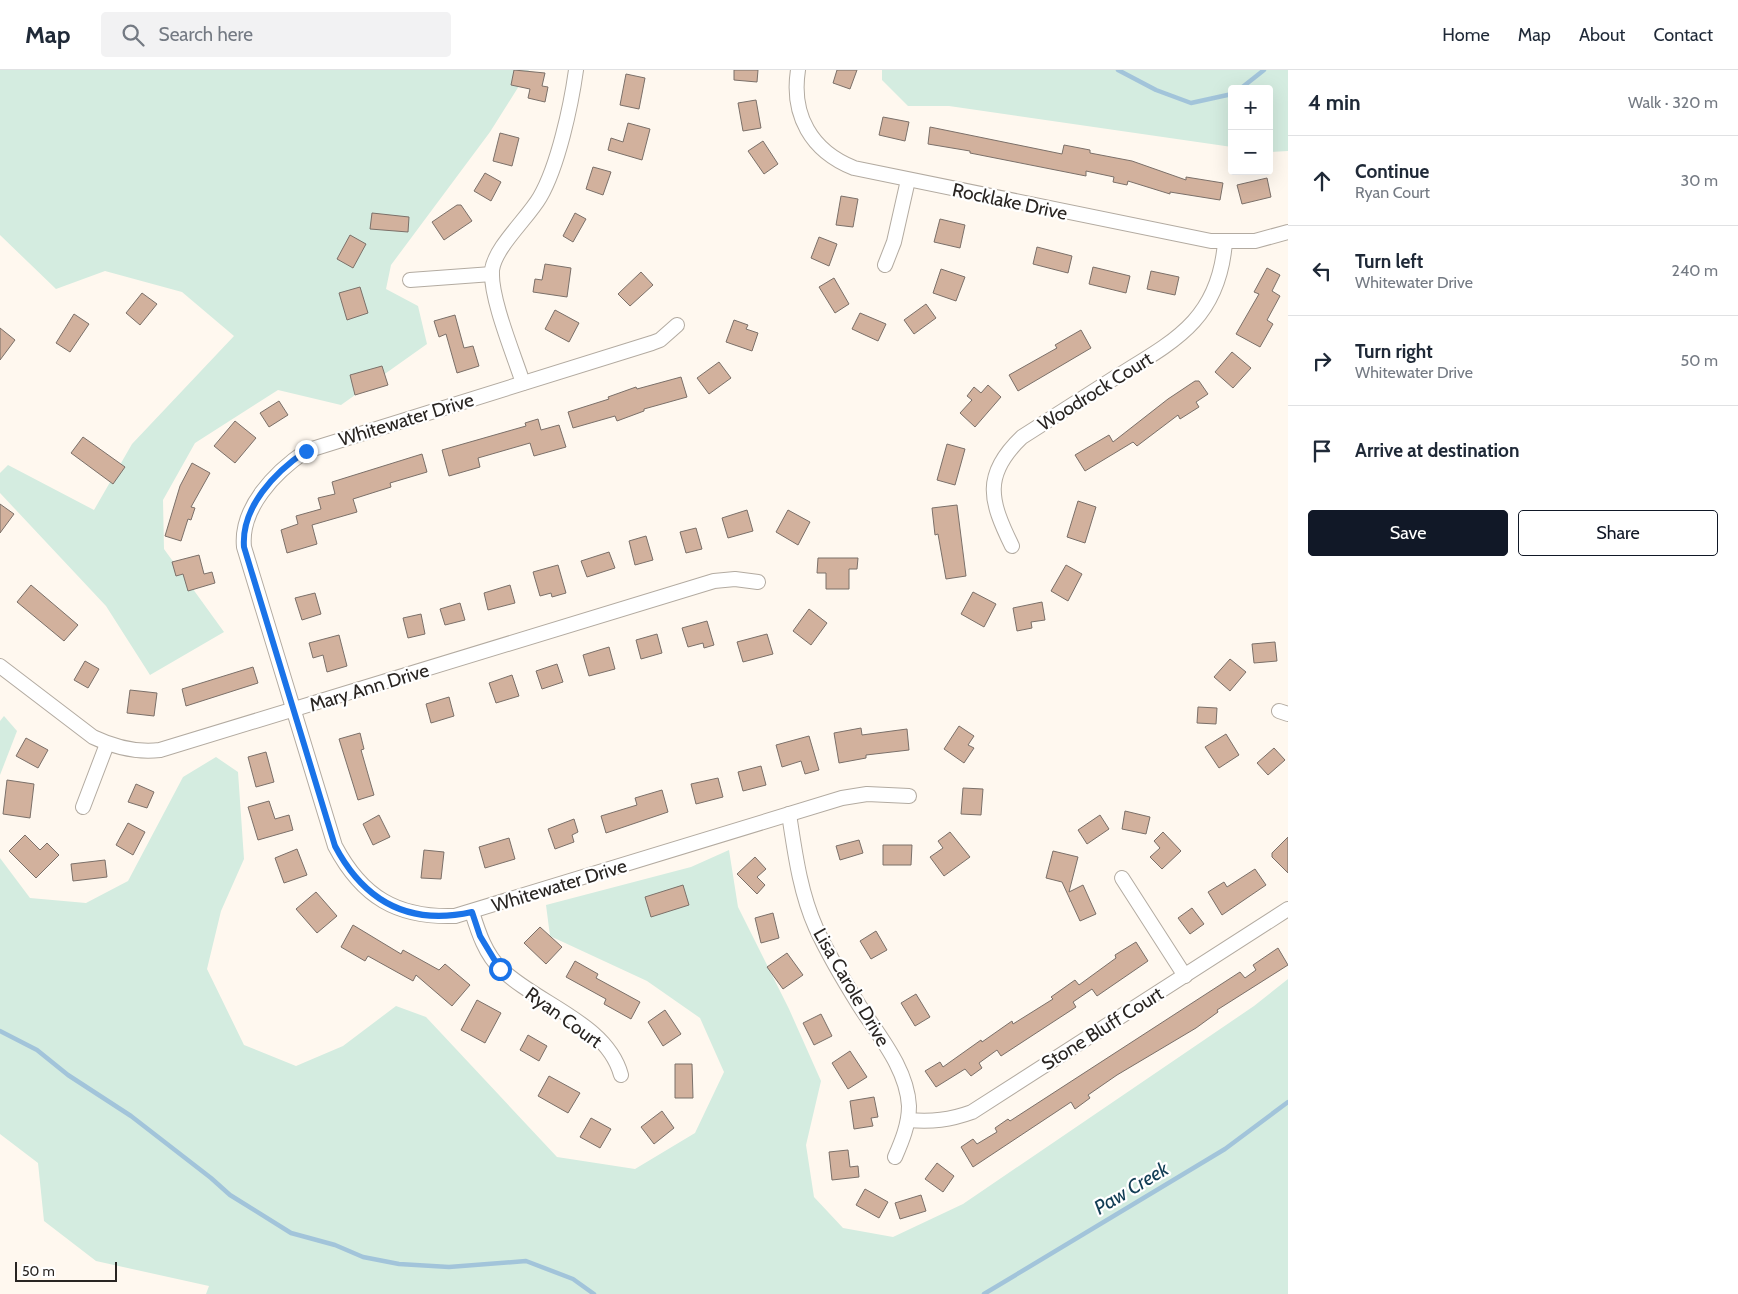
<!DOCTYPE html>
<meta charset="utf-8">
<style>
body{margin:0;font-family:Cabin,sans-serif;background:#f2f2f3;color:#1f2937}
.controls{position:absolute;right:15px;top:15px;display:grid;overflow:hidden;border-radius:5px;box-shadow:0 5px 20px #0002}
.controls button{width:45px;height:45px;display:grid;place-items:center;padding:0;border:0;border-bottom:1px solid #e0e1e3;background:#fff;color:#1f2937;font:25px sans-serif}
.scale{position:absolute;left:15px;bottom:12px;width:102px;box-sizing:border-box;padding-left:5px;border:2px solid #292522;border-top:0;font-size:14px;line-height:18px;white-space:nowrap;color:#292522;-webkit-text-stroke:4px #fff;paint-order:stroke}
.stop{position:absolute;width:15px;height:15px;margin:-11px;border:4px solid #1a73e8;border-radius:50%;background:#fff}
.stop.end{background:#1a73e8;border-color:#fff;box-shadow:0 1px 5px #0008}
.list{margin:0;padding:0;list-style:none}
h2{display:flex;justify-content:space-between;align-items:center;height:65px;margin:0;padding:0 20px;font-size:21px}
h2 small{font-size:16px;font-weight:400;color:#747a83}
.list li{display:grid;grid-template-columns:32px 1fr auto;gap:15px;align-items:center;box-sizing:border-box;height:90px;padding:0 20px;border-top:1px solid #e0e1e3}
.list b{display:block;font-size:19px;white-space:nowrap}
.list p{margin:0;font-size:16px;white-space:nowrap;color:#747a83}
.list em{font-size:16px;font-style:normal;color:#747a83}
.actions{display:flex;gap:10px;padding:15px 20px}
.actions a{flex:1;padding:11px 0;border:1px solid #111827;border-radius:5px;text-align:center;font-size:18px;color:#111827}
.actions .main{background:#111827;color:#fff}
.icon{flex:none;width:28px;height:28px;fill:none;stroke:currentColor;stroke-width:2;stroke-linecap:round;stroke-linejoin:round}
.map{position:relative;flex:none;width:1288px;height:1224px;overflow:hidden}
header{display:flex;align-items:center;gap:30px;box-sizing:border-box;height:70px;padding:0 25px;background:#fff;border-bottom:1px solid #e0e1e3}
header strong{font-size:24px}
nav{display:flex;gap:28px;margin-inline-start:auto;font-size:18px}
.search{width:350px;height:45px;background:#f2f2f3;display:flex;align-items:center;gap:12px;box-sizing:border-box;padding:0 18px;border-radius:5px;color:#747a83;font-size:19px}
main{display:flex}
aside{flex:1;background:#fff}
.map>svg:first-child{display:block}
</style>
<header>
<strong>Map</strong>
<div class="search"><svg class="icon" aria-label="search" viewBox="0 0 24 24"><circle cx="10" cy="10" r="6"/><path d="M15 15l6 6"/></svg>Search here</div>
<nav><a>Home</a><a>Map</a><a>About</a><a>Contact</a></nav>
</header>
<main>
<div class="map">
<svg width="1288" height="1224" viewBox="0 0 1288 1224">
<rect width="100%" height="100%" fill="#fff8ef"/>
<g fill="#d4ece0">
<polygon points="0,0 529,0 490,62 391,195 386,219 418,236 427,274 341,335 278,320 195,373 163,430 164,479 224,562 150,605 106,536 0,423 0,403 8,395 94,440 132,374 234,266 182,222 105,201 56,219 0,165"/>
<polygon points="882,0 1288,0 1288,81 1269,82 1269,19 1232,19 1232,77 949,36 908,36 882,10"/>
<polygon points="4,646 17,661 0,705 0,651"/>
<polygon points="216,687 238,702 244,789 221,841 207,899 244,975 296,996 343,976 396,936 426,947 557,1087 635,1099 695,1063 724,1002 700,948 647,911 550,866 546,835 691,797 729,780 738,837 789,939 821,1011 806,1075 814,1127 843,1158 893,1167 963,1134 1254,936 1288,909 1288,1224 206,1224 209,1216 96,1191 44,1151 38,1093 0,1064 0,788 30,828 86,833 128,811 183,707"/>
</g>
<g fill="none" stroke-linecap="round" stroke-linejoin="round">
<g stroke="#a2c4da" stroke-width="4.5">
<polyline points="1118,0 1156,20 1191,33 1232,24"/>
<polyline points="1240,19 1264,0"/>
<polyline points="0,961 37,980 68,1005 131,1046 211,1108 230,1125 291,1163 335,1175 363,1187 399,1194 449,1197 526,1191 573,1209 594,1224"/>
<polyline points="984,1224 1225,1079 1288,1032"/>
</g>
</g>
<g fill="#d2b19d" stroke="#7b7069">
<polygon points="514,0 545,3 542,16 548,17 545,32 528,28 530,19 511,15"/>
<polygon points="734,0 758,0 757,12 734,10"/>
<polygon points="837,0 857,0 850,19 833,13"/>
<polygon points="626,4 645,8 639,39 620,35"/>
<polygon points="756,30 761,58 743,61 738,33"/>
<polygon points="883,47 909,52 905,71 879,65"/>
<polygon points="628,53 650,59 642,90 608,80 611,68 623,72"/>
<polygon points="930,57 1062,84 1064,75 1090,80 1090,83 1132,91 1186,110 1186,107 1223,113 1220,130 1170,122 1170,124 1128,111 1127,115 1113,112 1114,107 1086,101 1086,106 970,83 970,81 928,74"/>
<polygon points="500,63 519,68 512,96 493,91"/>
<polygon points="763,71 778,94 764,104 748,81"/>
<polygon points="593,97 611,102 603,125 586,119"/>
<polygon points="485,103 501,112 491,131 474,121"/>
<polygon points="1267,108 1271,127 1242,134 1237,115"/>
<polygon points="841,126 858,129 853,157 836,155"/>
<polygon points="457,135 461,135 472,151 444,170 432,152"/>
<polygon points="372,143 409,147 408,162 370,159"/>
<polygon points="575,143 586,149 573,172 563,166"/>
<polygon points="940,149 965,155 960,178 934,172"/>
<polygon points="350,165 366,174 353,198 337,189"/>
<polygon points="819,167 837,174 829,196 811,188"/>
<polygon points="1037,177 1072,186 1068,203 1033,194"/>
<polygon points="545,194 571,198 567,227 533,222 535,209 542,210"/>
<polygon points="1093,197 1130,206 1126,223 1089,214"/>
<polygon points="1267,198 1280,205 1272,221 1280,226 1267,250 1273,254 1260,277 1236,264 1259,224 1254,222"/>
<polygon points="941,199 965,207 956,231 933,223"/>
<polygon points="1151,201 1179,207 1175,225 1147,219"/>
<polygon points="641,202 653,215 630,236 618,224"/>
<polygon points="834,208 849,234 835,243 819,217"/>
<polygon points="360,217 368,243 347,250 339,223"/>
<polygon points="142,223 157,234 140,255 126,243"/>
<polygon points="926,234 936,248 914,264 904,250"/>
<polygon points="555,240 579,253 569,272 545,259"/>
<polygon points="860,243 886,254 878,271 852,259"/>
<polygon points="74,244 89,254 70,282 56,273"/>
<polygon points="455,245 464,278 473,276 479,296 457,303 446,264 439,267 434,251"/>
<polygon points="734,250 748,255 746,259 758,263 752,281 726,272"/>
<polygon points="0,258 15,270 0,290"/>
<polygon points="1081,260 1091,278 1018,321 1009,305 1057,278 1055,275"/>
<polygon points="1232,282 1251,298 1233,318 1215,302"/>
<polygon points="719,292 731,308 709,324 697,308"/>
<polygon points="382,296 388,315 355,325 350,305"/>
<polygon points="681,307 687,327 644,339 644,341 617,351 615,346 573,358 568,342 609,329 608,327 636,317 637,319"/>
<polygon points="1195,311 1199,311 1208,324 1196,332 1199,337 1180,349 1178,345 1137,376 1133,372 1085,401 1075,385 1109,365 1113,372 1168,329"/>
<polygon points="988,315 1001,327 975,357 960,343 972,330 967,326 974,317 981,323"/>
<polygon points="279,331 288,345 269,357 260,343"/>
<polygon points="538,349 541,360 559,355 566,377 534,386 530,373 478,388 480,397 449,406 442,380 526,356 525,353"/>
<polygon points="235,351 256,368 235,393 214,376"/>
<polygon points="83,367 125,397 113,414 71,383"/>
<polygon points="947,374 965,379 955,415 937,410"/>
<polygon points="422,384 427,402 390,413 391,417 353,429 357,442 312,455 317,474 287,483 281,460 298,454 296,446 321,439 318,428 335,424 332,412"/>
<polygon points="192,393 210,403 191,437 195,438 191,450 188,449 181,471 165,466 180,416"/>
<polygon points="1078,431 1096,437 1085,473 1067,467"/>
<polygon points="0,434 14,444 0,463"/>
<polygon points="957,435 966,506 946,509 938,464 935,465 932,438"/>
<polygon points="747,440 753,461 728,468 722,448"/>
<polygon points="788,440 810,452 798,475 776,462"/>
<polygon points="696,458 702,479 686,483 680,462"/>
<polygon points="646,466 653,490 635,495 629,471"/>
<polygon points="609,482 615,498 587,507 581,491"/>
<polygon points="199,485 204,504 212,502 215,513 188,521 183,504 176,506 172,492"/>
<polygon points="818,488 858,488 857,499 849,499 849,519 826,519 826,503 817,503"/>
<polygon points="558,495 566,523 552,527 551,523 540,526 533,502"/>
<polygon points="1066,495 1082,504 1068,531 1051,521"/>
<polygon points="31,515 78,555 64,571 17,532"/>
<polygon points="510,515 515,533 488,540 484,523"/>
<polygon points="973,522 996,534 984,557 961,544"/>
<polygon points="315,523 321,544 302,550 295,528"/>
<polygon points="1042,532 1045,550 1031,552 1032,558 1017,561 1013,538"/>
<polygon points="460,533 465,550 445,555 440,539"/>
<polygon points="809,539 827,553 811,575 793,561"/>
<polygon points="421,544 425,564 408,568 403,548"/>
<polygon points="707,551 714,575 704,578 703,573 688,577 682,558"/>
<polygon points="657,564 662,583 641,589 636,570"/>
<polygon points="767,564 773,584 743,592 737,572"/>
<polygon points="339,565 347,596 327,602 323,585 313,588 309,573"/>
<polygon points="1275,572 1277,591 1254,593 1252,574"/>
<polygon points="609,577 615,599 589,606 583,585"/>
<polygon points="1230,589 1246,602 1230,621 1214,607"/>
<polygon points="85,591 99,599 88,618 74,610"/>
<polygon points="557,594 563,612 542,619 536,601"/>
<polygon points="253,597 258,613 186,636 182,619"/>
<polygon points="512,605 519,626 496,633 489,613"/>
<polygon points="130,620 157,623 154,646 127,643"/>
<polygon points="449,627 454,646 431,653 426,634"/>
<polygon points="1198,637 1217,638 1216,654 1197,653"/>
<polygon points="959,656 974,666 968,675 974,678 964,693 944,679"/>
<polygon points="861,658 862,665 907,659 909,680 866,685 866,688 839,693 834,663"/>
<polygon points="360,663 364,679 361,680 374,725 358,730 339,669"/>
<polygon points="1226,664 1239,685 1219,698 1205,677"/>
<polygon points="809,666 819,700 805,704 801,691 782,697 776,675"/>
<polygon points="26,668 48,680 38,698 16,686"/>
<polygon points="1274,678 1285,690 1268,705 1257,693"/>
<polygon points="266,682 274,712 256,717 248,687"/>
<polygon points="761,696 766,715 743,721 738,702"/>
<polygon points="718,708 723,727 696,734 691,714"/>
<polygon points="7,710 34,714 30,748 3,744"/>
<polygon points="136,714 154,722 147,738 128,732"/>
<polygon points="963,718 983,719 981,745 961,744"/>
<polygon points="662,720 668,742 606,763 601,746 637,735 635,728"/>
<polygon points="269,731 275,749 289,745 293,760 258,770 248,737"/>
<polygon points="1125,741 1150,747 1146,764 1122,759"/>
<polygon points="379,745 390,767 373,775 363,754"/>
<polygon points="1100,745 1109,759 1087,774 1078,760"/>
<polygon points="574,749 578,762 572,765 574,772 555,779 548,759"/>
<polygon points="128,753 145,762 133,785 116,775"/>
<polygon points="950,762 970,787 944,806 930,787 943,778 938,771"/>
<polygon points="1163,762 1181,781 1162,799 1150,787 1160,778 1154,771"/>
<polygon points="25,765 40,780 47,773 59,785 36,808 9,781"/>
<polygon points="1288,767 1288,803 1272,787 1272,783"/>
<polygon points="509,768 515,789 485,798 479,777"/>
<polygon points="859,770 863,783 840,790 836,776"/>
<polygon points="883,775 912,775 911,795 883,795"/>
<polygon points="297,779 307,805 284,813 275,788"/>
<polygon points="424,780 444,782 441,809 421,808"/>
<polygon points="1053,781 1078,787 1069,822 1083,815 1096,844 1080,851 1062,812 1046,808"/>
<polygon points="755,787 766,799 757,807 765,815 757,824 737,804"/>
<polygon points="105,790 107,807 73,811 71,794"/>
<polygon points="1255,799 1266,815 1222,845 1208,822 1224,812 1227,817"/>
<polygon points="683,815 689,835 651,847 645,827"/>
<polygon points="316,822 337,846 317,863 296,839"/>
<polygon points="1192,838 1204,854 1190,864 1178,848"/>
<polygon points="773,843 779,868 761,873 755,848"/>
<polygon points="353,855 401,884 403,880 439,900 445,894 470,915 452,936 416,905 413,911 368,886 365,891 341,877"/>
<polygon points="540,857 562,877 546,894 524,873"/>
<polygon points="876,861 887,880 871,889 860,871"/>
<polygon points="1136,872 1148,891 1097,926 1092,919 1073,932 1076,937 1001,986 997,980 979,993 982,998 971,1006 965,999 936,1017 925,1001 940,992 943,997 981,970 982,972 1012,951 1013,954 1053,929 1051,927 1075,910 1079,915 1116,888 1115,885"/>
<polygon points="1278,878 1288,895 1217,940 1218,942 1196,958 1117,1005 1088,1025 1090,1028 1075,1039 1071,1032 973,1097 961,1077 973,1069 977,1074 997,1062 995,1058 1008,1049 1010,1051 1240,902 1245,908 1256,900 1253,895"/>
<polygon points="787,883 803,905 783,919 767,897"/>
<polygon points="575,891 598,904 596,908 640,932 631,949 604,934 606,929 566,907"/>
<polygon points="916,924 930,947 915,956 901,933"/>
<polygon points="477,930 501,943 485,973 461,960"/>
<polygon points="665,940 681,964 663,976 648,952"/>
<polygon points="821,944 832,966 814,975 803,953"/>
<polygon points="528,965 547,976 539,991 520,980"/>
<polygon points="850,981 867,1007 848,1019 832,993"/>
<polygon points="675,994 692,994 693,1028 675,1028"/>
<polygon points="549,1006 580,1023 568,1043 538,1026"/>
<polygon points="874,1027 878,1047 871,1048 873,1056 854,1059 850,1031"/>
<polygon points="662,1041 674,1058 654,1074 641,1057"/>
<polygon points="591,1048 611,1059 600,1078 580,1067"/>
<polygon points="848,1080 850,1097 858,1096 859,1107 832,1110 829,1082"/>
<polygon points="937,1093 954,1106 943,1122 925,1109"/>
<polygon points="865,1119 888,1132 879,1148 856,1135"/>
<polygon points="921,1125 926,1141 900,1149 895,1133"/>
</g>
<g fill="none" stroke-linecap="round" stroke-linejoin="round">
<defs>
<g id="street">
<path d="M 798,0 C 791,45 811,81 854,98 L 1211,171 L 1255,171 L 1288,162"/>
<polyline points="885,195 894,172 908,110"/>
<polyline points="410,210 492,204"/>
<path d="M 677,255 L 660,270 L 652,273 L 306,381 C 275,402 240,438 244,477 L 335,776 C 362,827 397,848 455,846 L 842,728 L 867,724 L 909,726"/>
<path d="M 523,313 C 514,285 490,228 492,200 C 495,177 528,148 540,127 C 558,96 571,36 576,0"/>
<path d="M 1012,476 C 990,431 982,405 1022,367 C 1053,347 1085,327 1116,307 C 1175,271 1219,249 1225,172"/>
<path d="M 0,596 L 93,667 C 114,677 136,683 160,680 L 714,511 L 735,509 L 758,512"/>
<polyline points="1279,641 1288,644"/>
<polyline points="83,737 107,674"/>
<path d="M 789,744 C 795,783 800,822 816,858 C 828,884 844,911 859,935 C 878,965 907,998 909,1036 C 909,1054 902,1071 895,1087"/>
<polyline points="1122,808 1185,906"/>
<path d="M 472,842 C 478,861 485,884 501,899 C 537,934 607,953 621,1005"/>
<path d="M 908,1050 C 932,1052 950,1050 972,1042 L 1288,839"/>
</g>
</defs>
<use href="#street" stroke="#b3aba1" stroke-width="16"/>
<use href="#street" stroke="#fff" stroke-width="14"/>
</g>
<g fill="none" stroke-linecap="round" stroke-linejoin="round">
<path stroke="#1a73e8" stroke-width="6" d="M 306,381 C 275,402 241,437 244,477 L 335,776 C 364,831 409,856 472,842 L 480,866 L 500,899"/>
</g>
<g text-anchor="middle" stroke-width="4.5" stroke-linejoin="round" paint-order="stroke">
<g font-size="19" fill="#292522" stroke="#fff">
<text transform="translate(1010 131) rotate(12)" y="7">Rocklake Drive</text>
<text transform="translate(1095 321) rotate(-32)" y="7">Woodrock Court</text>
<text transform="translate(406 349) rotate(-17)" y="7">Whitewater Drive</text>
<text transform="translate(369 617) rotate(-17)" y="7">Mary Ann Drive</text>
<text transform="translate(559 815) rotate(-17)" y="7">Whitewater Drive</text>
<text transform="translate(852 917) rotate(60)" y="7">Lisa Carole Drive</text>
<text transform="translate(564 947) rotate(36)" y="7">Ryan Court</text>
<text transform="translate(1102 958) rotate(-32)" y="7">Stone Bluff Court</text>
</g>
<g font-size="20" font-style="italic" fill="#113c54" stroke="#fff">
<text transform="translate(1131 1118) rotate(-31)" y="7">Paw Creek</text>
</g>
</g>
</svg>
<div class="controls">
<button>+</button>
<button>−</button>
</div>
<div class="scale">50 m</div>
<div class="stop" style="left:500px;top:899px"></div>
<div class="stop end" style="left:306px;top:381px"></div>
</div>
<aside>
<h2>4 min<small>Walk · 320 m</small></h2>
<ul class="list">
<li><svg class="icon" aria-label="ahead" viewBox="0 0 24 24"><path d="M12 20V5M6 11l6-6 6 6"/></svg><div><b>Continue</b><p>Ryan Court</p></div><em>30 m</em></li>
<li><svg class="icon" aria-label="left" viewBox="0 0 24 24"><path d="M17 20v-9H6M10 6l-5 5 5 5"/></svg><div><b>Turn left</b><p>Whitewater Drive</p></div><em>240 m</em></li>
<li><svg class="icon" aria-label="right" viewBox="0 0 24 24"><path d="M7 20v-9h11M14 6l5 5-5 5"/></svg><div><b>Turn right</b><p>Whitewater Drive</p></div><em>50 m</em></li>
<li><svg class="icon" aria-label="arrive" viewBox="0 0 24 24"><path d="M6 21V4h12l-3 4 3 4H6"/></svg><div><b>Arrive at destination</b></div></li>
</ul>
<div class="actions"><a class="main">Save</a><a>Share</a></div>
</aside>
</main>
